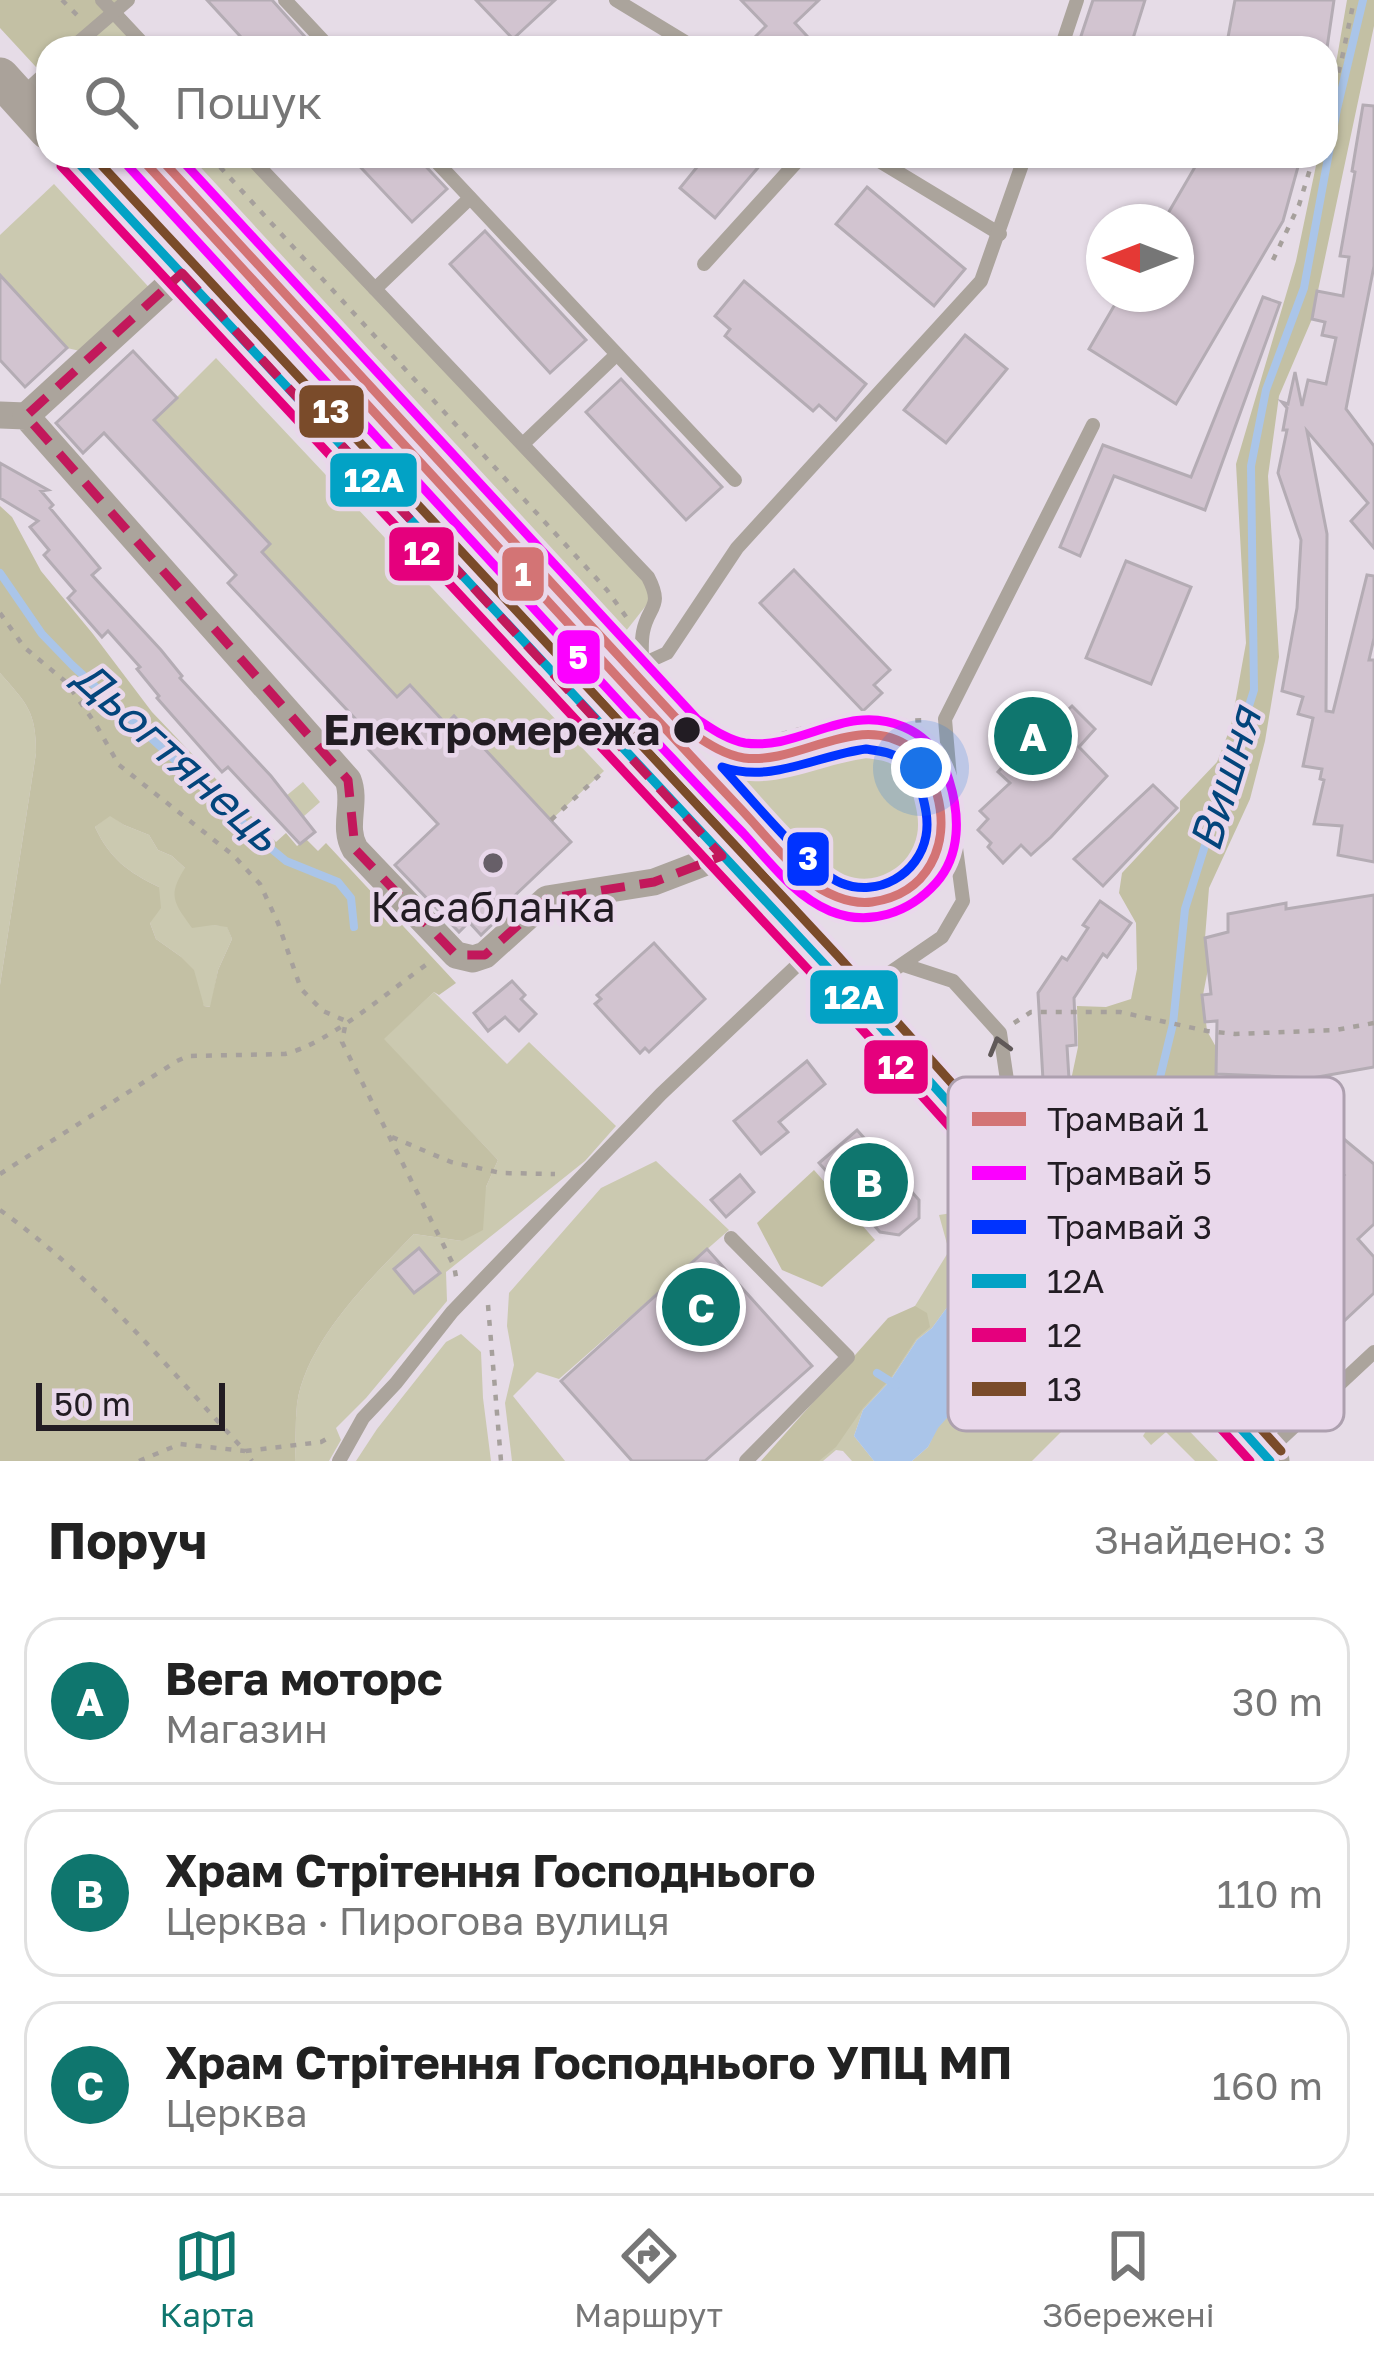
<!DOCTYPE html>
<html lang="uk">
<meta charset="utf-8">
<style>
body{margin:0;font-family:"Golos Text",sans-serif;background:#f2f2f2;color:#222}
.compass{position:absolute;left:1086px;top:204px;width:108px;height:108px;border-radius:50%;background:#fff;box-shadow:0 3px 9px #0004;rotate:270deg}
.scale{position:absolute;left:36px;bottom:30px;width:189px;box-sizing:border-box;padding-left:12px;border:6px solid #221c23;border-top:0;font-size:33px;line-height:42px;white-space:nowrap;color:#221c23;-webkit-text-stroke:9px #e9d8eb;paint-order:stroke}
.you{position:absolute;left:921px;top:768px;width:42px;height:42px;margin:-30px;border:9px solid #fff;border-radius:50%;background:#1a73e8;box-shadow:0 0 0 18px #1a73e833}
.badge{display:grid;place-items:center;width:78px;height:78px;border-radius:50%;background:#0f766e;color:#fff;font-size:39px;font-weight:700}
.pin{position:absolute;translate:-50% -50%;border:6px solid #fff;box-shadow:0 3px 12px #0006}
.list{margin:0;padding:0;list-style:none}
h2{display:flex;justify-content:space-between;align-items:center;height:156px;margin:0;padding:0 48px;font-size:51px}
h2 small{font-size:39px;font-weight:400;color:#767676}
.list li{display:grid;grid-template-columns:78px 1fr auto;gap:36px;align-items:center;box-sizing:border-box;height:168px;margin:0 24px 24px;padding:0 24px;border:3px solid #e0e0e0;border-radius:36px}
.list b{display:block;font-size:45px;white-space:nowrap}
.list p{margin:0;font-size:39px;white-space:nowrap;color:#767676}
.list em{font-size:39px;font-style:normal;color:#767676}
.icon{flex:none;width:66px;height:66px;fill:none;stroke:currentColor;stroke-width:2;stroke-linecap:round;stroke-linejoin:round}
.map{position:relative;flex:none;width:1374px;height:1461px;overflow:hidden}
.search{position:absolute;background:#fff;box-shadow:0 3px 9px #0004;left:36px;right:36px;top:36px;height:132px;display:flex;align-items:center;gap:30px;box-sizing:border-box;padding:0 42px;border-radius:36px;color:#767676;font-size:45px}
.sheet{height:732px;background:#fff}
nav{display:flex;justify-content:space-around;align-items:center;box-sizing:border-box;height:168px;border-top:3px solid #e0e0e0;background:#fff;font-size:33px;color:#767676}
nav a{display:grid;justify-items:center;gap:6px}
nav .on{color:#0f766e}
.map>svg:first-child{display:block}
</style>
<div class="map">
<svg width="1374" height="1461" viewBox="0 0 1374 1461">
<rect width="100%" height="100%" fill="#e6dce7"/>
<g fill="#cbc9b0">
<polygon points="114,13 147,48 83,48"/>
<polygon points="116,156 249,156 656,593 618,641 591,669"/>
<polygon points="54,184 156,295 93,354 67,348 0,275 0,235"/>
<polygon points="216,358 604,771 551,820 455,716 446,724 411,686 397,697 262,552 269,544 154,420"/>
<path d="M 0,673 C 27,704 36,711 36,753 L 0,985 Z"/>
<path d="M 813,744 C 835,744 858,742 879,749 C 977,779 915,926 824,877 L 722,773 L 733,756 C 762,761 786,752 813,744 Z"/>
<polygon points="303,782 320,802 287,831 269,810"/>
<path d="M 110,815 L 124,825 L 149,835 L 158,850 L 172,856 L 185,868 L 213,925 L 227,926 L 232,939 L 218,970 L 211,1007 L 204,1006 L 180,956 L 156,939 L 150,923 L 159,887 C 128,872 110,859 95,827 Z"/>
<path d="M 434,992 L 507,1064 L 529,1042 L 616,1126 L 585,1161 L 446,1272 L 447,1301 L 366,1398 L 336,1428 L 341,1440 L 329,1461 L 295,1461 C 296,1442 295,1423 297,1404 C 306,1341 371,1278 414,1234 L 462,1241 L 498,1160 L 383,1039 Z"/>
<polygon points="656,1161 729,1230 559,1379 537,1372 513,1396 565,1461 512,1461 505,1403 514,1365 507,1326 509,1293 601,1188"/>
<polygon points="965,1211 978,1226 998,1217 1071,1290 1131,1362 1032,1461 912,1461 928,1447 937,1428 970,1392 993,1373 1011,1351 1034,1298 1055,1277 1011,1265 994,1278 959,1291 932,1328 917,1340 890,1381 863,1410 854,1436 874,1461 852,1461 843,1451 836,1450 823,1461 775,1461 870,1351 915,1306 949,1251 939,1215"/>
<polygon points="461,1334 481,1352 483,1398 491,1461 356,1461 377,1429 446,1342"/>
<polygon points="1164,1416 1176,1417 1218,1461 1195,1461 1166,1432 1151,1445 1143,1436 1149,1426"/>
</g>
<g fill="#c3c0a4" fill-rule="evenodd">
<path d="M 0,0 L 128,0 C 107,20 77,48 48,48 L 48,59 L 36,67 L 0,28 Z"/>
<polygon points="1347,0 1374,0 1374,26 1312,319 1279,396 1268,476 1279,657 1265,741 1250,799 1209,888 1205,938 1208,969 1203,995 1207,1031 1216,1047 1216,1074 1258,1108 1121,1244 1037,1154 1071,1080 1078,1047 1077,1006 1106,1007 1131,999 1137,969 1136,923 1119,893 1122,873 1180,811 1180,801 1217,762 1231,726 1246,643 1236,464 1296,261 1318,156 1326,156 1326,121"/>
<path d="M 0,506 L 12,517 L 41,571 L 93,634 L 152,712 L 276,842 L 286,833 L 297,846 L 306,839 L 318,851 L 326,843 L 456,983 L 439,995 L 434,992 L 384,1039 L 498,1160 L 486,1187 L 483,1230 L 462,1241 L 414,1234 C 371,1278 306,1341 297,1404 C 295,1423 296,1442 295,1461 L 0,1461 L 0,985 L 36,753 C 36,711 27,704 0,673 ZM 110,816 L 124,825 L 149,835 L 158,850 L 172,856 L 185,868 C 167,896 174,903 192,928 L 213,925 L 227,927 L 232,939 L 218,970 L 210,1007 L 204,1006 L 194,970 L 180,956 L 156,939 L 150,923 L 161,908 L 159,887 C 128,872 110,859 95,827 Z"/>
<polygon points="814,1170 875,1240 822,1287 782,1270 757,1223"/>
<polygon points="915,1306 927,1313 930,1327 916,1339 890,1379 863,1408 836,1447 819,1461 761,1461 888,1318"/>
</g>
<polygon fill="#aac5e9" points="1032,1252 1056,1277 1034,1298 1011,1351 993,1373 970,1392 938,1428 928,1447 912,1461 874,1461 854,1436 863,1410 890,1381 917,1340 932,1328 959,1291 994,1278"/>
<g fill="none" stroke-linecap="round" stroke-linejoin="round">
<g stroke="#aac5e9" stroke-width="8">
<polyline points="0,573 42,634 72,665 268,846 286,861 338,882 351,898 354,927"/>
<polyline points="1079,1229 1124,1186 1142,1151 1173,1024 1185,909 1254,690 1251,466 1266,390 1304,288 1337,109 1363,0"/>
<polyline points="1040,1267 1064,1244"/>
<polyline points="877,1373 896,1385"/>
</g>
</g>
<g fill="#d2c4d0" stroke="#b4acb4" stroke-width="3">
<polygon points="207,0 272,0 315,48 251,48"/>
<polygon points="476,0 555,0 513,39"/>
<polygon points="741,0 819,0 795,23 818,48 744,48 766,26"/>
<polygon points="1093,0 1145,0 1130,48 1077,48"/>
<polygon points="1235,0 1334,0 1327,48 1226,48"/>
<polygon points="1363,105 1374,106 1374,266 1346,409 1374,446 1374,548 1351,521 1368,503 1307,431 1327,534 1326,711 1333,712 1367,575 1374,576 1374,638 1369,660 1374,660 1374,862 1338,855 1342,826 1314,824 1324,780 1320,779 1322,769 1303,766 1313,718 1298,714 1303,697 1282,691 1297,608 1301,540 1278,473 1287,430 1283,430 1287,408 1282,402 1288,404 1295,372 1302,406 1308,380 1326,384 1336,338 1322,335 1325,322 1312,319 1317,291 1343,296 1349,257 1340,256 1355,172 1352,171"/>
<polygon points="350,156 416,156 447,189 412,222"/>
<polygon points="706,156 768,156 715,218 680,188"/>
<polygon points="1198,156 1301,156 1283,221 1176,404 1089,349 1121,294 1176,294 1176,222 1163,222 1195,167"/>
<polygon points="867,187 965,269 934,306 836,224"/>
<polygon points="485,231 586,340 550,373 450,264"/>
<polygon points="0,275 67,348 25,387 0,360"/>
<polygon points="744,281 866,384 836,420 819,405 813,411 725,336 730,329 715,316"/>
<polygon points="1263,297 1280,303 1205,510 1114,476 1080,556 1060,547 1103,445 1191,477"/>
<polygon points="965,335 1007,369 946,443 904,410"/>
<polygon points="133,351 177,398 154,420 270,544 262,552 397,697 410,685 446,724 454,716 571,842 508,902 502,909 505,912 481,935 469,922 459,932 395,865 438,824 355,735 363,727 228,583 236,575 104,433 83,453 56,423"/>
<polygon points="621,379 722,487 686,520 586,412"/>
<polygon points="0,463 48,490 41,491 53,505 50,508 100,568 92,575 161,650 182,676 180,678 271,776 315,832 300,844 228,767 222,772 157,698 159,696 137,669 140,667 108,631 102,637 68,598 75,591 44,555 49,550 30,527 38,521 0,498"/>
<polygon points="1126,561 1191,587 1151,684 1086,658"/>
<polygon points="794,570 890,670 874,685 882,693 863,711 760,603"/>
<polygon points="1072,706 1095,729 1079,747 1107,776 1051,837 1031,855 1021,845 1003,863 988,847 991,843 978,830 988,819 980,811 1010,783 998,772 1013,755 1014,730 1028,717 1041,716 1057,720"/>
<polygon points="1153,785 1177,808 1103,886 1074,859"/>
<polygon points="1374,895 1374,1067 1312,1078 1216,1074 1217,1021 1205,1022 1202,995 1211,994 1205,938 1228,932 1228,914 1286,903 1286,909"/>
<polygon points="1100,901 1131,923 1107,957 1103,954 1074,998 1076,1045 1067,1046 1069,1079 1043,1080 1038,993 1062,957 1067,960 1088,928 1083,925"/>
<polygon points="654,943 705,999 649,1052 645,1048 640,1053 595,1004 601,999 597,995"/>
<polygon points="512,981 525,995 521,999 536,1014 519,1031 505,1017 488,1031 474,1013"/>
<polygon points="807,1061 825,1084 779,1122 788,1132 761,1154 734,1121"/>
<polygon points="1304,1106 1374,1164 1374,1224 1358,1239 1374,1257 1374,1293 1329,1335 1256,1256 1264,1248 1250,1232 1256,1226 1202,1172 1240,1133 1258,1152 1249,1161 1264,1176 1252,1188 1287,1227 1344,1175 1285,1128"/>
<polygon points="857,1130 919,1200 919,1218 899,1235 880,1232 819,1163"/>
<polygon points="740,1175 754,1192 726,1217 711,1200"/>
<polygon points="419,1248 440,1273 414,1293 394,1269"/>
<polygon points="707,1249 812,1366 705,1461 632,1461 561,1381"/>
</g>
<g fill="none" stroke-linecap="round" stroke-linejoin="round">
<g stroke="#a6a09c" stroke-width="4.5" stroke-dasharray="6 9" stroke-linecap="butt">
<polyline points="62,0 80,18"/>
<polyline points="1326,116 1341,63 1354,0"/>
<polyline points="210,156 607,590 627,618"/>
<polyline points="1273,260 1299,205 1314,156"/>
<polyline points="0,613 24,647 66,682 95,723 119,765 233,855 260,884 278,923 301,989 323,1011 346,1021 342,1042 454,1266 457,1282"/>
<polyline points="648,683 690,727 720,747 749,753 767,738 815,725 927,720"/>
<polyline points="551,820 604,771"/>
<polyline points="1014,1023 1031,1012 1120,1012 1207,1031 1235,1034 1336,1030 1374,1023"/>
<polyline points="392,1137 451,1162 501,1173 555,1174"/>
<path d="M 0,1174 L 177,1061 L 188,1056 L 285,1054 C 330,1043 390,990 430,962"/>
<path d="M 0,1210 C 94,1277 167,1367 245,1451 L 321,1442 L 330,1437"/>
<polyline points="488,1305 501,1461"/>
<polyline points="139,1461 180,1444 245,1451 252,1461"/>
</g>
<g stroke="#aba49c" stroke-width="14">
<polyline points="102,0 147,48"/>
<polyline points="285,0 330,48"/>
<polyline points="616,0 695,48"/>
<polyline points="72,48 128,0"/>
<polyline points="1061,48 1077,0"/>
<polyline points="23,94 48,71"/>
<path d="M 249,156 L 648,577 C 664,608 648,605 643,632 C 641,642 642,653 642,663"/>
<polyline points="431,156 735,480"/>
<polyline points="871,156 1000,234"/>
<polyline points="704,264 802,156"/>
<polyline points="375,289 470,198"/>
<polyline points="523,444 616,355"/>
<polyline points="594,708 634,668 667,653 737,548 981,281 1025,156"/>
<polyline points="904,965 953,981 1000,1033 1011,1107 1004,1150"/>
<polyline points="862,998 885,976 942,937 963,901 956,848 945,719 1093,425"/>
<polyline points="731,1238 848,1357 746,1461"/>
<polyline points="1244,1424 1314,1360 1250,1289"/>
<polyline points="1268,1451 1374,1352"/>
<polyline points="339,1461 363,1418 396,1383 452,1312 661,1094 808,955"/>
</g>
<g stroke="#aba49c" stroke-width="27">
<path d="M 0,415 L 26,416 L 348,780 C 357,803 342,826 355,849 L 456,955 L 473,959 L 485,955 L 547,899 L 654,882 L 722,856"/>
<polyline points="26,416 182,273"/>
</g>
<g stroke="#aaa29a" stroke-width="39">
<polyline points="0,77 48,130"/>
<path d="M 72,156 C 476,587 881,1017 1270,1461"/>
</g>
<defs>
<polyline id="bus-1" points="72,156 827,967 1270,1461"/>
<polyline id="bus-2" points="61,166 815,977 1250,1461"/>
<polyline id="bus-3" points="93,156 838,956 1281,1451"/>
</defs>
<use href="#bus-1" stroke="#e9d8eb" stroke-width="18"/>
<use href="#bus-2" stroke="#e9d8eb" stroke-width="18"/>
<use href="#bus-3" stroke="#e9d8eb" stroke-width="18"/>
<use href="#bus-1" stroke="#02a2c5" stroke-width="9"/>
<use href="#bus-2" stroke="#e5007d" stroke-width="9"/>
<use href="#bus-3" stroke="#7a4b2a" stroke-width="9"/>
<defs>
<path id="tram-1" d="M 139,156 C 285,315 430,473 576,632 C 629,690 683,748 737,805 C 760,829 781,856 806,878 C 823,893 849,905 872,902 C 928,894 951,845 937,794 C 933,777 926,759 911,748 C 858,710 800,765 744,758 C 723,755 704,741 687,730 L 158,156"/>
<path id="tram-2" d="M 128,166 C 298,351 467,536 637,721 C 672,758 707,796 743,833 C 768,860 794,896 830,911 C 869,927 909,913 936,883 C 961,855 960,815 949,780 C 942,756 927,737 904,727 C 845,702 801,751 745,743 C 727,740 711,728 697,719 L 178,156"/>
<path id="tram-3" d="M 866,749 C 879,751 891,752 901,759 C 912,766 917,779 921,790 C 925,805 929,820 926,836 C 919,874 878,898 841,883 C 808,869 749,796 722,767 C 772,784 817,755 866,749 Z"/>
</defs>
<use href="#tram-1" stroke="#e9d8eb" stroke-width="18"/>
<use href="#tram-2" stroke="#e9d8eb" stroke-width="18"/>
<use href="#tram-3" stroke="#e9d8eb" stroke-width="18"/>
<use href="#tram-1" stroke="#d37475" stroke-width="9"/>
<use href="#tram-2" stroke="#fb00ff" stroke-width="9"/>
<use href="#tram-3" stroke="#03f" stroke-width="9"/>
</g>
<defs><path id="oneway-chevron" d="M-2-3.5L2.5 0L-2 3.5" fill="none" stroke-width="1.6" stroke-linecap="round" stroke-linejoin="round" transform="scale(3)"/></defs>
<use stroke="#605959" href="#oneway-chevron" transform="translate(999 1046) rotate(-106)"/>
<path fill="none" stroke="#c2185b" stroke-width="9" stroke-dasharray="24 15" stroke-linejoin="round" d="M 182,273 L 722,856 L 654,882 L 547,899 L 485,955 L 456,955 L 355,849 L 348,780 L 26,416 Z"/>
<circle fill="#221c23" stroke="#e9d8eb" stroke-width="4.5" cx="687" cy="730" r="15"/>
<circle fill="#675f68" stroke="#e9d8eb" stroke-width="4.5" cx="493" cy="863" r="12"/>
<g text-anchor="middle" stroke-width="9" stroke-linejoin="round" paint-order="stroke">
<g font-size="42" font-weight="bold" fill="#221c23" stroke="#e9d8eb" text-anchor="end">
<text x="660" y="745">Електромережа</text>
</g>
<g font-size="42" fill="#221c23" stroke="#e9d8eb">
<text x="493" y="922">Касабланка</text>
</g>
<g font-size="45" font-style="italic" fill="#03457c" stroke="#e9d8eb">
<text transform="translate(177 756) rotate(42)" y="16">Дьогтянець</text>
<text transform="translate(1225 779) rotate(-73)" y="16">Вишня</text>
</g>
</g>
<rect x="948" y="1077" width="396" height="354" rx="18" fill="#e9d8eb" stroke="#ada0af" stroke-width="3"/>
<rect x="972" y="1112" width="54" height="14" fill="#d37475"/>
<rect x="972" y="1166" width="54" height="14" fill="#fb00ff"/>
<rect x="972" y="1220" width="54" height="14" fill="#03f"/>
<rect x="972" y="1274" width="54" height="14" fill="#02a2c5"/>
<rect x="972" y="1328" width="54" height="14" fill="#e5007d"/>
<rect x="972" y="1382" width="54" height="14" fill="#7a4b2a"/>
<g font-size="33" fill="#221c23">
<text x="1047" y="1131">Трамвай 1</text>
<text x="1047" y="1185">Трамвай 5</text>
<text x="1047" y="1239">Трамвай 3</text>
<text x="1047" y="1293">12А</text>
<text x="1047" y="1347">12</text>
<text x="1047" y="1401">13</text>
</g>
<g stroke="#e9d8eb" stroke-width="4.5">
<rect x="297" y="383" width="69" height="57" rx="12" fill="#7a4b2a"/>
<rect x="328" y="451" width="91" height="58" rx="12" fill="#02a2c5"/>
<rect x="387" y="525" width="69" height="58" rx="12" fill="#e5007d"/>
<rect x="500" y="545" width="46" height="58" rx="12" fill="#d37475"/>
<rect x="555" y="628" width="47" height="58" rx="12" fill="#fb00ff"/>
<rect x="785" y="830" width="46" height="58" rx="12" fill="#03f"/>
<rect x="808" y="968" width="92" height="58" rx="12" fill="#02a2c5"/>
<rect x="862" y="1038" width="68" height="58" rx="12" fill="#e5007d"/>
</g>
<g font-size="33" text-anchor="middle" font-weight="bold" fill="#fff">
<text x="331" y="423">13</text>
<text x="374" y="492">12А</text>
<text x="422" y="565">12</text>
<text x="523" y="586">1</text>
<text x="578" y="669">5</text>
<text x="808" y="870">3</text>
<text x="854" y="1009">12А</text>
<text x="896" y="1079">12</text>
</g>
</svg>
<svg class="compass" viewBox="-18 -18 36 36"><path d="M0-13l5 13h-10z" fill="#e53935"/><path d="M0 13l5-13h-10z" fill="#767676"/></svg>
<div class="scale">50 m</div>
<div class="you"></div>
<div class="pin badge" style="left:1033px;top:736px">A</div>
<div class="pin badge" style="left:869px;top:1182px">B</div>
<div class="pin badge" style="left:701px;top:1307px">C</div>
<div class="search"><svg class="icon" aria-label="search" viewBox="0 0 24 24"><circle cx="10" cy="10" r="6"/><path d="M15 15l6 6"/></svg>Пошук</div>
</div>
<section class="sheet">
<h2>Поруч<small>Знайдено: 3</small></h2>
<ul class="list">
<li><span class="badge">A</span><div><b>Вега моторс</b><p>Магазин</p></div><em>30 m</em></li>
<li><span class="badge">B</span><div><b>Храм Стрітення Господнього</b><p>Церква · Пирогова вулиця</p></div><em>110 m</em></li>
<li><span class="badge">C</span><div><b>Храм Стрітення Господнього УПЦ МП</b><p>Церква</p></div><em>160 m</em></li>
</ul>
</section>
<nav>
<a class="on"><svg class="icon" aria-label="map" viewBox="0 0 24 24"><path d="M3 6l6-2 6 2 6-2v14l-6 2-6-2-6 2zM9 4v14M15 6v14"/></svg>Карта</a>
<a><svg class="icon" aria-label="directions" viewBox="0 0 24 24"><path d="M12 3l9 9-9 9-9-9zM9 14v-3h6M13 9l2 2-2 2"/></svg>Маршрут</a>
<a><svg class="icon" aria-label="saved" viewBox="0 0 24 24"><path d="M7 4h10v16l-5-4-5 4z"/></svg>Збережені</a>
</nav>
